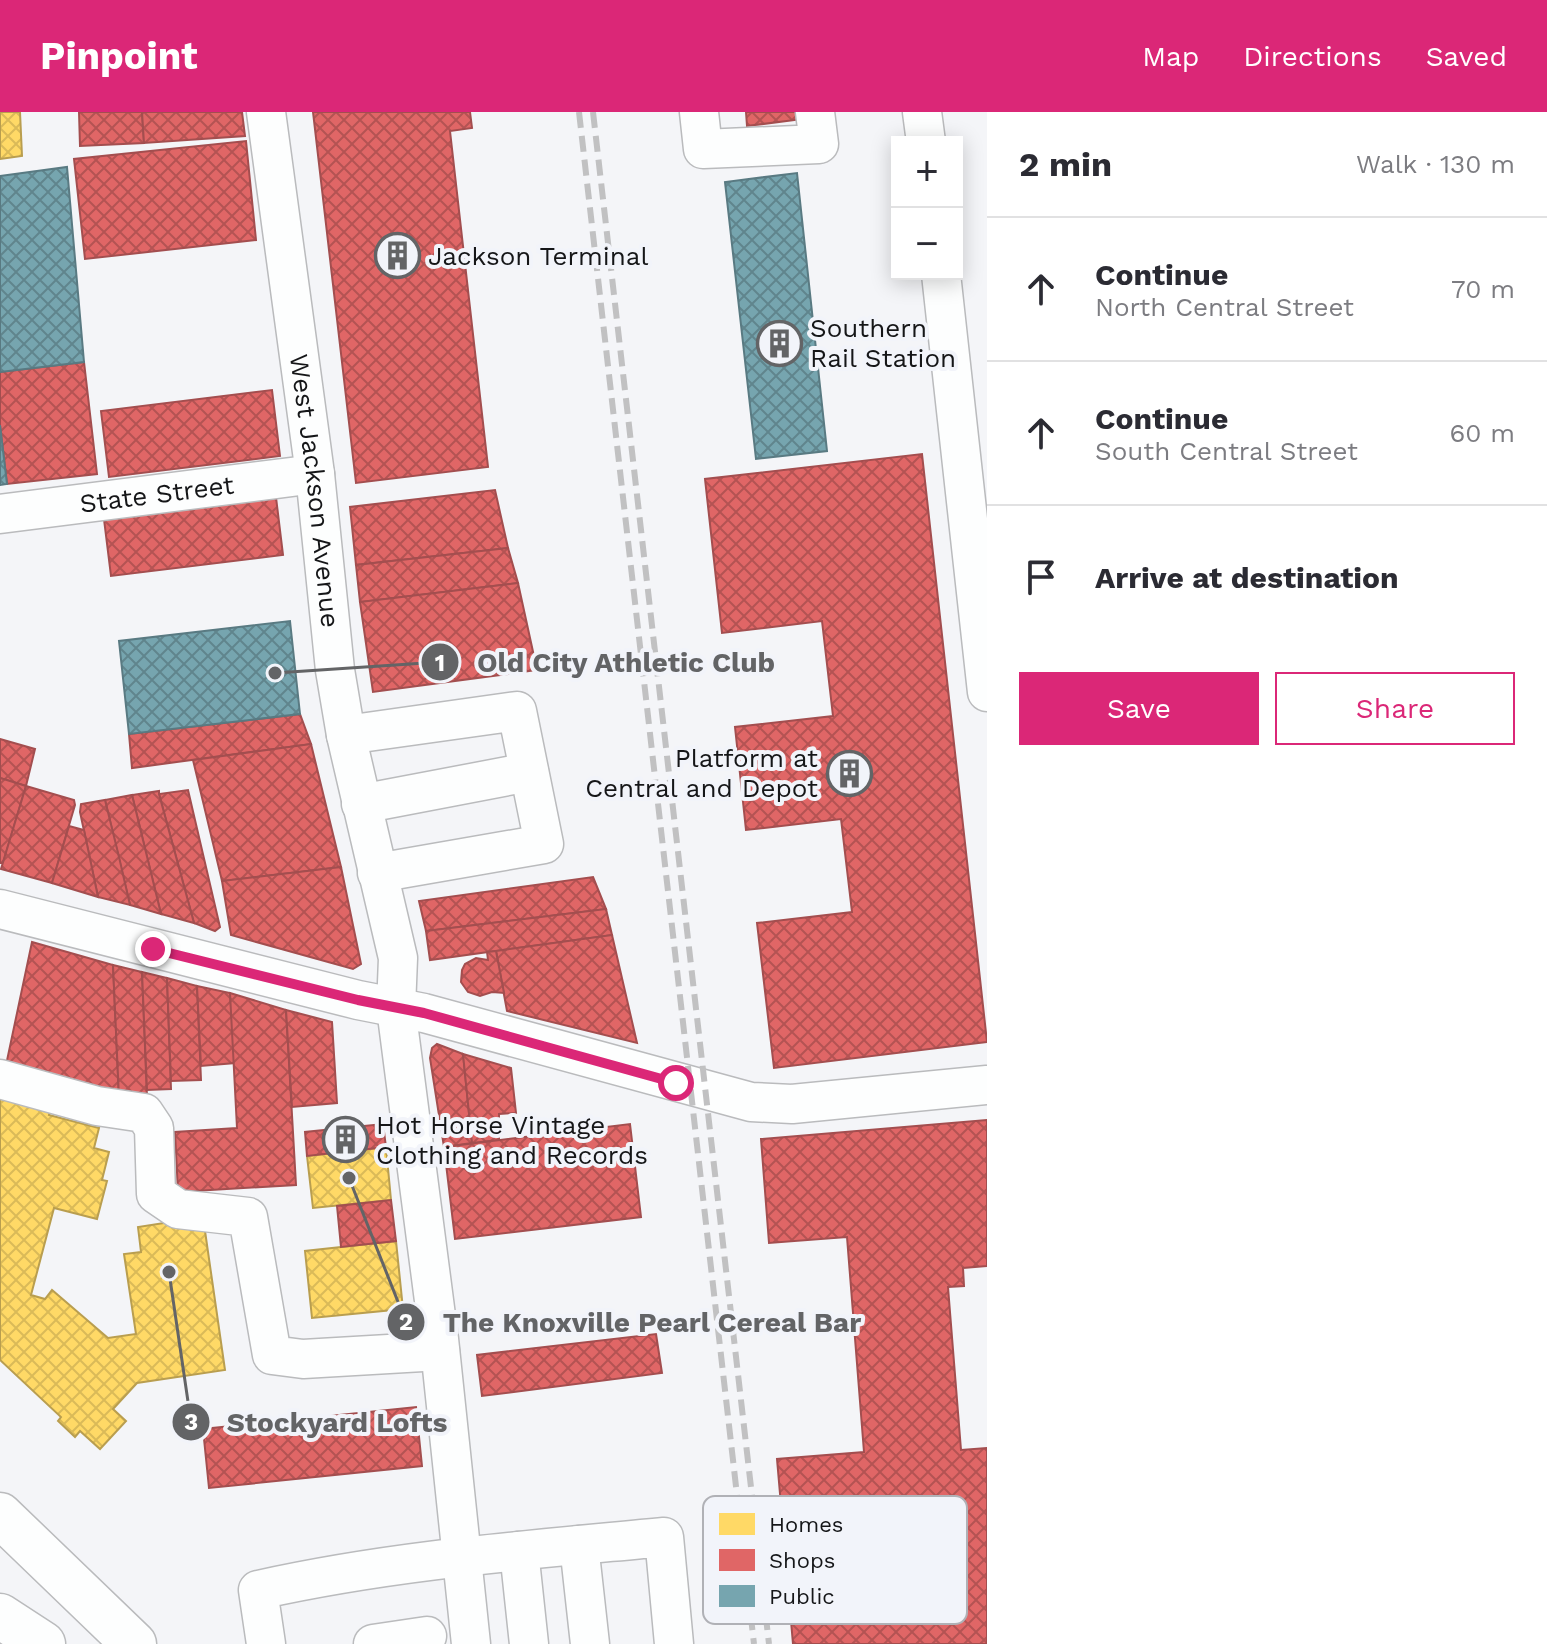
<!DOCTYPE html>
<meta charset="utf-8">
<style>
body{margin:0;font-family:"Work Sans",sans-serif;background:#f2f2f3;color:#2b2b33}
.controls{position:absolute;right:24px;top:24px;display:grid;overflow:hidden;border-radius:0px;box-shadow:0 4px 20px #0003}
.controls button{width:72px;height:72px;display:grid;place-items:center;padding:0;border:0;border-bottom:2px solid #e1e1e2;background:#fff;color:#2b2b33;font:40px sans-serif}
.stop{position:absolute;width:24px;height:24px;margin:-18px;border:6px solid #db2777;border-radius:50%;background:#fff}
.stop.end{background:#db2777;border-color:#fff;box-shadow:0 2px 8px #0008}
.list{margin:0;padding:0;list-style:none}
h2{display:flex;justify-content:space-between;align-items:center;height:104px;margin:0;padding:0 32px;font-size:34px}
h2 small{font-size:26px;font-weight:400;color:#7c7c81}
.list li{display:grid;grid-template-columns:52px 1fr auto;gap:24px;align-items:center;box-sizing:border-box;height:144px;padding:0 32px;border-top:2px solid #e1e1e2}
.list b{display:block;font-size:30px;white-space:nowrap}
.list p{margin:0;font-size:26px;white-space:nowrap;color:#7c7c81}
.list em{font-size:26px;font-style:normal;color:#7c7c81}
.actions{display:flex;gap:16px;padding:24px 32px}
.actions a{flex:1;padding:18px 0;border:2px solid #db2777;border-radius:0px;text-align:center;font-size:28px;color:#db2777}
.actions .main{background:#db2777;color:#fff}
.icon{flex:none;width:44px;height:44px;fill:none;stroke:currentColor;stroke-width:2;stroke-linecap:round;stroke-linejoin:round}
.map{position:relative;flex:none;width:987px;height:1532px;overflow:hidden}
header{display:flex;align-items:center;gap:48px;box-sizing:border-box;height:112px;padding:0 40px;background:#db2777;color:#fff}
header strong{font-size:38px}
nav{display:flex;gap:44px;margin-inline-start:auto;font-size:28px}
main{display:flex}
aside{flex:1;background:#fff}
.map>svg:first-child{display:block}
</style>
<header>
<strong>Pinpoint</strong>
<nav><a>Map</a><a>Directions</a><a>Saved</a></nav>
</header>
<main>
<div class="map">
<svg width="987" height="1532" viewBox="0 0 987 1532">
<defs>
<pattern id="homes-cross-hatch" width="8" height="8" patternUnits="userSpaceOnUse" patternTransform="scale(2)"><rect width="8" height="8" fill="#ffd966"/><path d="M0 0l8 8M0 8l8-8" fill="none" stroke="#daba58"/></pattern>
<pattern id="shops-cross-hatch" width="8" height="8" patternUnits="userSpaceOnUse" patternTransform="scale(2)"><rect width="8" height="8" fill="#e06666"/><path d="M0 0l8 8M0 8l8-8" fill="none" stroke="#b45353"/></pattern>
<pattern id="public-cross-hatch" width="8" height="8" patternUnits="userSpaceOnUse" patternTransform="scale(2)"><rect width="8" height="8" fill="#76a5af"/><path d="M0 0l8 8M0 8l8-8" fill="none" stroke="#60858d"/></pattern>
</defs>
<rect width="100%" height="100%" fill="#f4f5f8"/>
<g fill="url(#homes-cross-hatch)" stroke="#b99e4f" stroke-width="2">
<polygon points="0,0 20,0 22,44 0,47"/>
<polygon points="0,977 52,991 49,1003 99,1016 94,1036 109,1040 102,1068 107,1069 97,1107 54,1096 31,1183 45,1187 52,1178 108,1226 136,1222 124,1142 141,1140 138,1115 203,1105 225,1258 137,1271 113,1297 126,1309 100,1337 80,1319 75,1325 58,1309 61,1305 0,1248"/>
<polygon points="386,1035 391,1088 313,1096 307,1044"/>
<polygon points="396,1129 403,1197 312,1206 305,1139"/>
</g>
<g fill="url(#shops-cross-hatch)" stroke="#a34e4f" stroke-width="2">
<polygon points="79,0 142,0 144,31 80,34"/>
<polygon points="142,0 242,0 245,24 144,31"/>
<polygon points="313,0 470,0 472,16 450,19 488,355 356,371"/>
<polygon points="746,0 802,0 803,7 747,14"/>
<polygon points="246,29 256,128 85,147 74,47"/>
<polygon points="84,250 97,362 7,372 0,313 0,260"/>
<polygon points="272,278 280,344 109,365 101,299"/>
<polygon points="922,342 987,930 774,956 757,811 852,800 841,707 746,718 735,615 833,604 822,509 722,521 705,367"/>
<polygon points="275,377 283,443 111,464 103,399"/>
<polygon points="495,378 508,436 356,453 350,395"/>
<polygon points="508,436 518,471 360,490 356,453"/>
<polygon points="518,471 537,558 373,580 360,490"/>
<polygon points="300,602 311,632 132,656 129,622"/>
<polygon points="0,627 35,637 26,674 0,666"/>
<polygon points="311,632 341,755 222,769 193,648"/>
<polygon points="0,666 26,674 3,751 0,751"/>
<polygon points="26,674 74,688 75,693 52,771 1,757"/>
<polygon points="188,678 220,815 215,819 194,811 159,682"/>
<polygon points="159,679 159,682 194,811 161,802 132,683"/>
<polygon points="132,683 161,802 130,793 105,688"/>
<polygon points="105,688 119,745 130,793 98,785 80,700 81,692"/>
<polygon points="69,714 84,718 98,785 52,771"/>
<polygon points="341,755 361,852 353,857 231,823 222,769"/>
<polygon points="593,765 606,797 426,819 419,789"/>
<polygon points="606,797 612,823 430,848 426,819"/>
<polygon points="612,823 637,931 507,899 496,839"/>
<polygon points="32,830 113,853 119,986 5,958"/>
<polygon points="496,839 504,881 492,880 480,884 468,880 461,870 462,858 465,852 476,846 488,848 487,840"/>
<polygon points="113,853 142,860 147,985 119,986"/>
<polygon points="142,860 167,866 171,977 147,978"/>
<polygon points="167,866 197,874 201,968 171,969"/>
<polygon points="197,874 230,881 235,951 201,954"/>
<polygon points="230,881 286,898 296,1073 178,1080 175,1020 237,1016"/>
<polygon points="286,898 332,910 337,991 292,995"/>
<polygon points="437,932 463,942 472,1031 444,1035 430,946 432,936"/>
<polygon points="463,942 511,956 516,1001 499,1002 499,1028 472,1031"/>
<polygon points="987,1008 987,1154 963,1156 964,1174 948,1175 961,1338 987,1336 987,1532 793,1532 777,1347 864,1340 847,1125 769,1131 761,1027"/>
<polygon points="383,1012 386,1035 307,1044 305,1020"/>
<polygon points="630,1012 641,1105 455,1127 444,1035"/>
<polygon points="391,1088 396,1129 341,1135 337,1094"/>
<polygon points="656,1222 662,1261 482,1284 477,1243"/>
<polygon points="416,1295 422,1354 209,1376 203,1317"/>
</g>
<g fill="url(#public-cross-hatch)" stroke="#597a82" stroke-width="2">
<polygon points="67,55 84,250 0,260 0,64"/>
<polygon points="797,61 827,339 756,347 725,70"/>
<polygon points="0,313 7,372 0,373"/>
<polygon points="290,509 300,602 129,622 119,529"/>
</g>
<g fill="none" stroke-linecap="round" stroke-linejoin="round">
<defs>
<g id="minor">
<path id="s1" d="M 266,0 L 315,362 L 335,558 L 346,623 L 398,846 L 396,896 L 439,1227 L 471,1532"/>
<polyline points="699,0 703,37 819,32 815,0"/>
<polyline points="922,0 926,30"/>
<polyline points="941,162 987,580"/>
<path id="s2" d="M 0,402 L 315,362"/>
<polyline points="346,623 517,599 544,732 377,761"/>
<polyline points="361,692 529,660"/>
<polyline points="0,797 358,888 424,901 751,990 792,992 987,973"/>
<polyline points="0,967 97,994 144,1001 154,1016 156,1082 178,1097 248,1105 272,1243 303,1247 440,1239"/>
<polyline points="579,1433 590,1532"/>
<polyline points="519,1439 529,1532"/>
<path d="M 266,1532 L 258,1478 C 392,1448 528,1438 664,1425 L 674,1532"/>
<polyline points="373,1532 427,1524"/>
</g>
<g id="highway">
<polyline points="0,1403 134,1532"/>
<polyline points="0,1504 43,1532"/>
</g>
</defs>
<use href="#minor" stroke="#babbbd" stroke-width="41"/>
<use href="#highway" stroke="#babbbd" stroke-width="47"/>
<use href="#minor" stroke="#fdfefe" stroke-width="38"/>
<use href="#highway" stroke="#fdfefe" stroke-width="44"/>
<g stroke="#c1c1c2" stroke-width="6" stroke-dasharray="16 8" stroke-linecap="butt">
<polyline points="579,0 754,1532"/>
<polyline points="593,0 769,1532"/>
</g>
</g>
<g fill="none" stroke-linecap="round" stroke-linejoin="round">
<polyline stroke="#db2777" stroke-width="10" points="153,837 358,888 424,901 676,971"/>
</g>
<defs>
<symbol id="building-ring" viewBox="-11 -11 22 22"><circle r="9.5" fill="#f2f4fa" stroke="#636466" stroke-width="1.5"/><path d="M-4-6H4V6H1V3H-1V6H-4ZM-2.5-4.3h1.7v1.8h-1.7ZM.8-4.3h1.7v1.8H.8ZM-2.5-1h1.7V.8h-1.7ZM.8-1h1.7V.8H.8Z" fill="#636466"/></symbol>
</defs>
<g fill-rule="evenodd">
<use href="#building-ring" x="372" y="118" width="51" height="51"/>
<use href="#building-ring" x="754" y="206" width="51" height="51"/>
<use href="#building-ring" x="824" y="636" width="51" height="51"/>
<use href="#building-ring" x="320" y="1002" width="51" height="51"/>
</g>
<g text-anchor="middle" stroke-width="8" stroke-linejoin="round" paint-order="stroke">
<g font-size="26" fill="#151618" stroke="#f2f4fa" text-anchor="start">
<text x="428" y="153">Jackson Terminal</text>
<text x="810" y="225">Southern<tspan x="810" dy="30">Rail Station</tspan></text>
<text x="818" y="655" text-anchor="end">Platform at<tspan x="818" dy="30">Central and Depot</tspan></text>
<text x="376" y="1022">Hot Horse Vintage<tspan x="376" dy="30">Clothing and Records</tspan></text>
</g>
<g font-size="26" fill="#151618" stroke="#f2f4fa">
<text dy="9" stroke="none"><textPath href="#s1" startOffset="382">West Jackson Avenue</textPath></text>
<text dy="9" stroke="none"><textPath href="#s2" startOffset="158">State Street</textPath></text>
</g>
</g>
<rect x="703" y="1384" width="264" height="128" rx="12" fill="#f2f4fa" stroke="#b0b1b6" stroke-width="2"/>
<rect x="719" y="1401" width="36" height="22" fill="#ffd966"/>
<rect x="719" y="1437" width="36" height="22" fill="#e06666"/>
<rect x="719" y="1473" width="36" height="22" fill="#76a5af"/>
<g font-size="22" fill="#151618">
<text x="769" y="1420">Homes</text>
<text x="769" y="1456">Shops</text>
<text x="769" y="1492">Public</text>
</g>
<path fill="none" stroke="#636466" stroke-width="3" d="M275 561L440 550M349 1066L406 1210M169 1160L191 1310"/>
<g fill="#636466" stroke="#f2f4fa" stroke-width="3">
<circle cx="275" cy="561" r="8"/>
<circle cx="349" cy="1066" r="8"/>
<circle cx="169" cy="1160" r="8"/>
<circle cx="440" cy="550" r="20"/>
<circle cx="406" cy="1210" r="20"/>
<circle cx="191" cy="1310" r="20"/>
</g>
<g font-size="24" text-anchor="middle" font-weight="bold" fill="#fff">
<text x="440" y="559">1</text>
<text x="406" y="1218">2</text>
<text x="191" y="1318">3</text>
</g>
<g font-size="28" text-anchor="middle" font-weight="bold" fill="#636466" stroke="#f2f4fa" stroke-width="8" stroke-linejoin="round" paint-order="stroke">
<text x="626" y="560">Old City Athletic Club</text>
<text x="652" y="1220">The Knoxville Pearl Cereal Bar</text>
<text x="337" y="1320">Stockyard Lofts</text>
</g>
</svg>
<div class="controls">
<button>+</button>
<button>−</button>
</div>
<div class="stop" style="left:676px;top:971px"></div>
<div class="stop end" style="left:153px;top:837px"></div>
</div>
<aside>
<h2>2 min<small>Walk · 130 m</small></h2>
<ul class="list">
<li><svg class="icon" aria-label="ahead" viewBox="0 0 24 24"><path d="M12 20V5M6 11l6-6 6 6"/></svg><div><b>Continue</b><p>North Central Street</p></div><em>70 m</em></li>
<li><svg class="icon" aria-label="ahead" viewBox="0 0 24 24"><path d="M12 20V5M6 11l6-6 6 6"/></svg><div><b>Continue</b><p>South Central Street</p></div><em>60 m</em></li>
<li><svg class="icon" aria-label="arrive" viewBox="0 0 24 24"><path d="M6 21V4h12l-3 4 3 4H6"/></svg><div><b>Arrive at destination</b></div></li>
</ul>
<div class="actions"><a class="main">Save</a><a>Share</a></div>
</aside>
</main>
